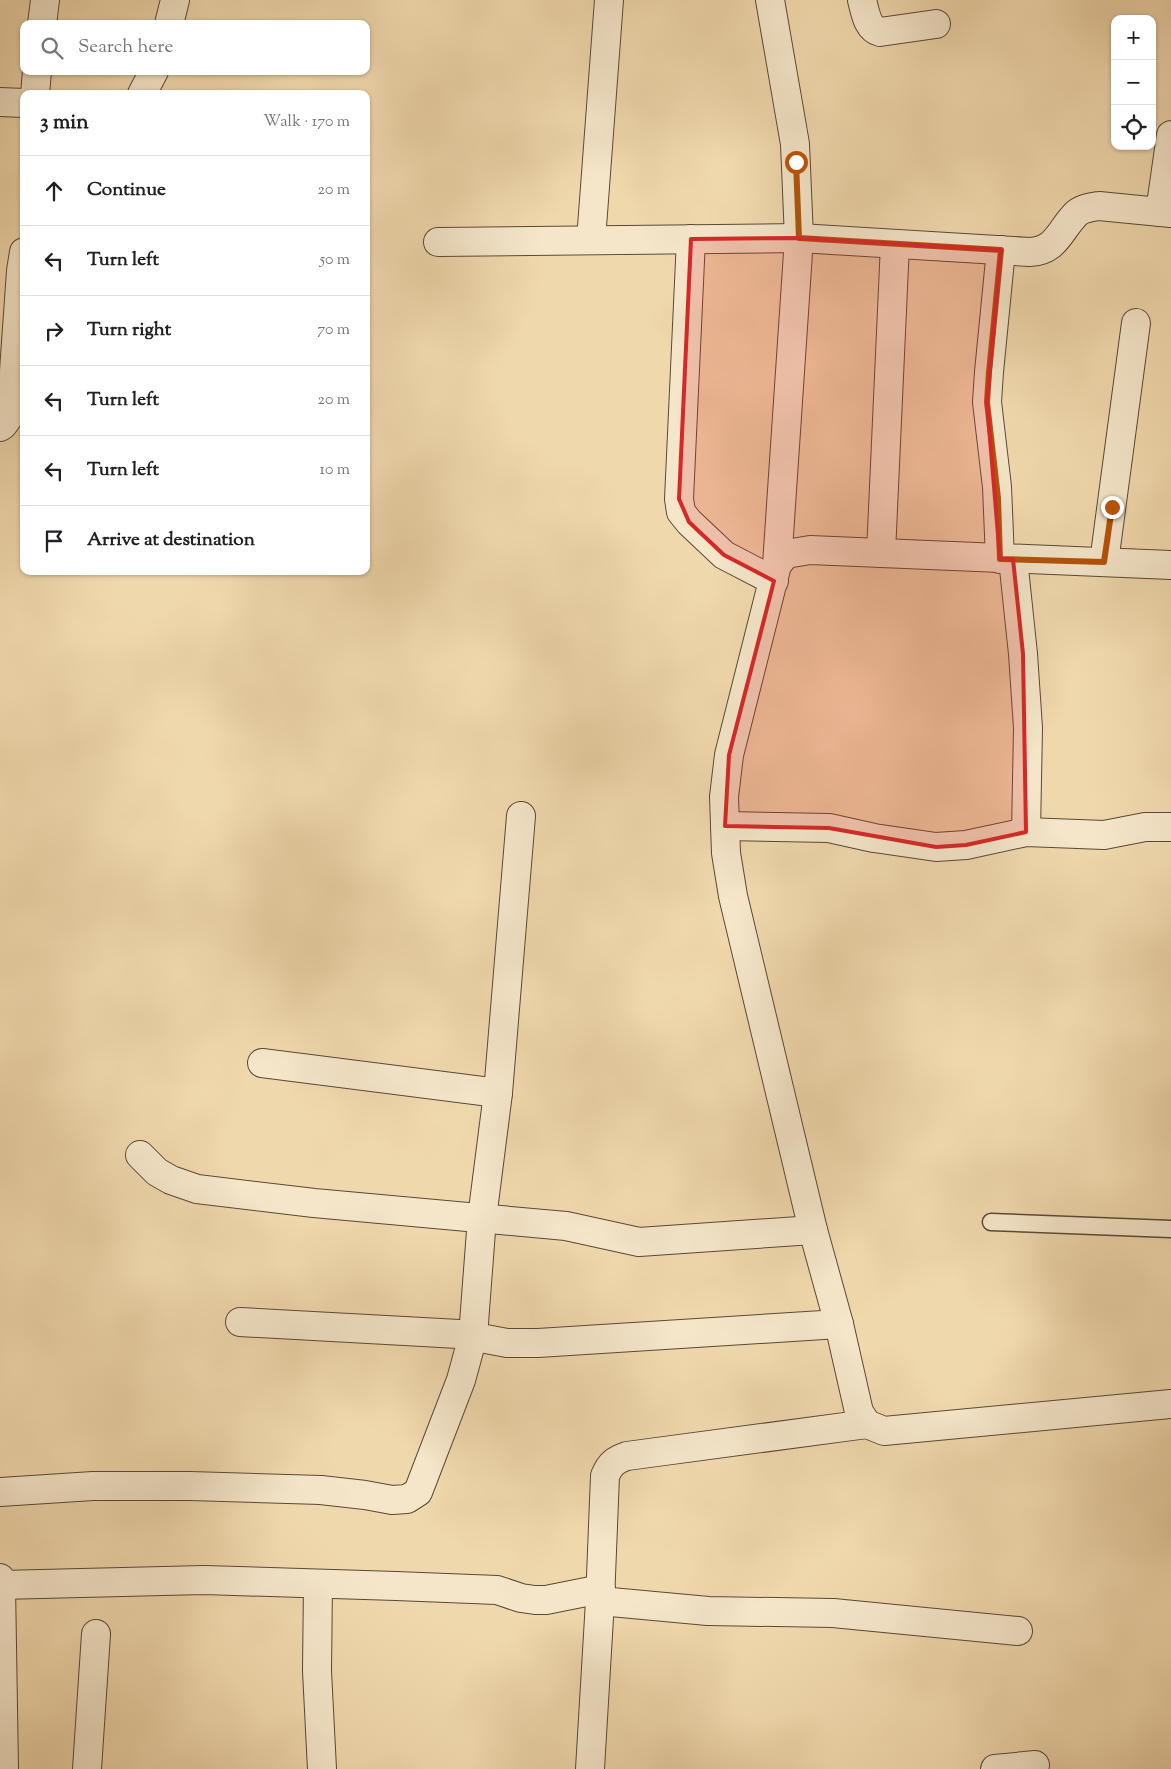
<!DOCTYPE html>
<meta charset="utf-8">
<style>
body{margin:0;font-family:"Sorts Mill Goudy",serif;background:#f6f6f6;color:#202124}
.controls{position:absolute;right:15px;top:15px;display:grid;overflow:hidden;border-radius:10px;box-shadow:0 1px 4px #0004}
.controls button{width:45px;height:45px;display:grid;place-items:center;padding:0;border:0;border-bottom:1px solid #e0e0e0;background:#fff;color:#202124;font:25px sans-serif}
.stop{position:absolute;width:15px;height:15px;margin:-11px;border:4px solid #b45309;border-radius:50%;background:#fff}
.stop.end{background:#b45309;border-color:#fff;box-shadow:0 1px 5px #0008}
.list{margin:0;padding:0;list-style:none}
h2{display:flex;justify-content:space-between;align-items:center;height:65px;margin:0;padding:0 20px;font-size:21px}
h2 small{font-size:16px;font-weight:400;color:#757577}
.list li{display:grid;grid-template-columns:32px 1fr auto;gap:15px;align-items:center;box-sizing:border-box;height:70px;padding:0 20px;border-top:1px solid #e0e0e0}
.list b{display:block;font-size:19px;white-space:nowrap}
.list em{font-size:16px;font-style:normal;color:#757577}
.icon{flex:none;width:28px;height:28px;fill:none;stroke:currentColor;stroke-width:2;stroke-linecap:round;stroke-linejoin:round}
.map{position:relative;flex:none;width:1171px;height:1769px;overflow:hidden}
.search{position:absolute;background:#fff;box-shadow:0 1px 4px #0004;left:20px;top:20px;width:350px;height:55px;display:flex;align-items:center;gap:12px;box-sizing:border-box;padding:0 18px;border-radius:10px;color:#757577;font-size:19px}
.panel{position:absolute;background:#fff;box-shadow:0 1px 4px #0004;left:20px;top:90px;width:350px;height:485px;border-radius:10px}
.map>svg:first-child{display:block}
</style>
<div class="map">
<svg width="1171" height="1769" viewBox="0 0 1171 1769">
<rect width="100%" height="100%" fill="#f0d8ad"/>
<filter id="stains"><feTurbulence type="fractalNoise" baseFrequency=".004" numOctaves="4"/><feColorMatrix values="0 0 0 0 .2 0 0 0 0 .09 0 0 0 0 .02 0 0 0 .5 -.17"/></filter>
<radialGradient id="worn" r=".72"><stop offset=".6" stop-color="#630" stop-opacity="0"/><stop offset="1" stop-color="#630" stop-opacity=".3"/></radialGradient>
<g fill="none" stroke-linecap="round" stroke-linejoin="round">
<defs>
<polyline id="service" points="991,1222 1171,1229"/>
<g id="minor">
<polyline points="770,0 795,144 799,238 777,565"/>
<path d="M 862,0 C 865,11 867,29 880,32 L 936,24"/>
<polyline points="42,24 45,0"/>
<polyline points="169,24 175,0"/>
<polyline points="35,94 37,71"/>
<polyline points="142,94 154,71"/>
<polyline points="0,102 24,103"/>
<polyline points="1160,212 1171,135"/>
<polyline points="691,239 679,499 681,512 689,522 724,555 774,581"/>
<polyline points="591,240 609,0"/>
<path d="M 438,242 L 799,238 L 1030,252 C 1057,251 1060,229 1077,213 C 1083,208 1092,207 1099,206 L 1171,213"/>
<polyline points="0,427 3,425 11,414 21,271 24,252"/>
<polyline points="881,553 895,244"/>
<polyline points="1000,559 997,487 987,402 989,372 1001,250"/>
<polyline points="1013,559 1023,654 1028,728 1026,832"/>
<polyline points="1104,562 1136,323"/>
<polyline points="1171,565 810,550 786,554 777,565 729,755 724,797 726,853 733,896 813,1230 839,1324 859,1412 867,1424 884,1431 1171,1404"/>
<polyline points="725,826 829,828 874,838 936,847 966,845 1026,832 1104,835 1145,827 1171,827"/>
<polyline points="262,1063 498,1093"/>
<polyline points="140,1155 157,1172 171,1180 197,1189 314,1203 566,1226 639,1242 813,1230"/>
<polyline points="240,1322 459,1334 507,1343 538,1343 839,1324"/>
<path d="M 867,1424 L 627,1456 C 615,1460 610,1464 605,1476 L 600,1601 L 708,1611 L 833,1613 L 1018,1631"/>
<polyline points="0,1492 93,1486 190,1486 321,1490 365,1495 392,1500 407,1499 418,1492 461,1380 473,1336 482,1218 498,1093 521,816"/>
<polyline points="0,1578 1,1585 4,1769"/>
<polyline points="318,1584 317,1671 322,1769"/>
<polyline points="0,1585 204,1580 396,1586 497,1590 521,1598 535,1600 546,1600 601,1589"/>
<polyline points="87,1769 96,1634"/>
<polyline points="590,1769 600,1601"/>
<polyline points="995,1769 1035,1765"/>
</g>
</defs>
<use href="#service" stroke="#5a4836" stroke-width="19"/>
<use href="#minor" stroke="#5a4836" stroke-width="30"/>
<use href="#service" stroke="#f5e6ca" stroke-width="16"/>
<use href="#minor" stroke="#f5e6ca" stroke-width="28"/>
</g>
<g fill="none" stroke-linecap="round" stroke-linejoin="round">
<polyline stroke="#b45309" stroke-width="6" points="796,162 799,238 1001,250 989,372 987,402 998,498 1000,559 1104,562 1112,507"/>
</g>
<path fill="#d62828" fill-opacity="0.2" stroke="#d62828" stroke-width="4" stroke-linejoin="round" d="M 799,238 L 1001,250 L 987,402 L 1000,559 L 1013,559 L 1023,654 L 1026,832 L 966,845 L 936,847 L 829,828 L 725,826 L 729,755 L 774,581 L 724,555 L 689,522 L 679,499 L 691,239 Z"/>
<rect width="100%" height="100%" filter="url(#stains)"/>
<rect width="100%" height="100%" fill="url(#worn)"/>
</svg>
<div class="controls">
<button>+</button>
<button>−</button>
<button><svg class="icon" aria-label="locate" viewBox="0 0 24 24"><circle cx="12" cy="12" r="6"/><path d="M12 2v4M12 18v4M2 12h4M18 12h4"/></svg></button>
</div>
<div class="stop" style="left:796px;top:162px"></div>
<div class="stop end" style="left:1112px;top:507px"></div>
<div class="search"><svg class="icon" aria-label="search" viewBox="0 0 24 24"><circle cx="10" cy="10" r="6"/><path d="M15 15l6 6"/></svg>Search here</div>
<section class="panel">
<h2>3 min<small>Walk · 170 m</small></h2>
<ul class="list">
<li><svg class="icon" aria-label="ahead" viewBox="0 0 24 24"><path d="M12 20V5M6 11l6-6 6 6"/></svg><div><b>Continue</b></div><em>20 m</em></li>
<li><svg class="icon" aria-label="left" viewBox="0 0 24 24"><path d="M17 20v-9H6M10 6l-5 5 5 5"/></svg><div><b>Turn left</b></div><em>50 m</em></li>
<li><svg class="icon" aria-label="right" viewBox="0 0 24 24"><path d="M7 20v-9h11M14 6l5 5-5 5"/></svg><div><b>Turn right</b></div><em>70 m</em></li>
<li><svg class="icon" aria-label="left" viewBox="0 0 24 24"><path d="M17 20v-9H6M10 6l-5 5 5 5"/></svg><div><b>Turn left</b></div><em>20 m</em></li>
<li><svg class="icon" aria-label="left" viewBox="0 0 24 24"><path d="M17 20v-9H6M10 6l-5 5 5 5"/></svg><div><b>Turn left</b></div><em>10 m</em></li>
<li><svg class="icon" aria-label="arrive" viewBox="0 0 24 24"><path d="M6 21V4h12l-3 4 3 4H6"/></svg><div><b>Arrive at destination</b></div></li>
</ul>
</section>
</div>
